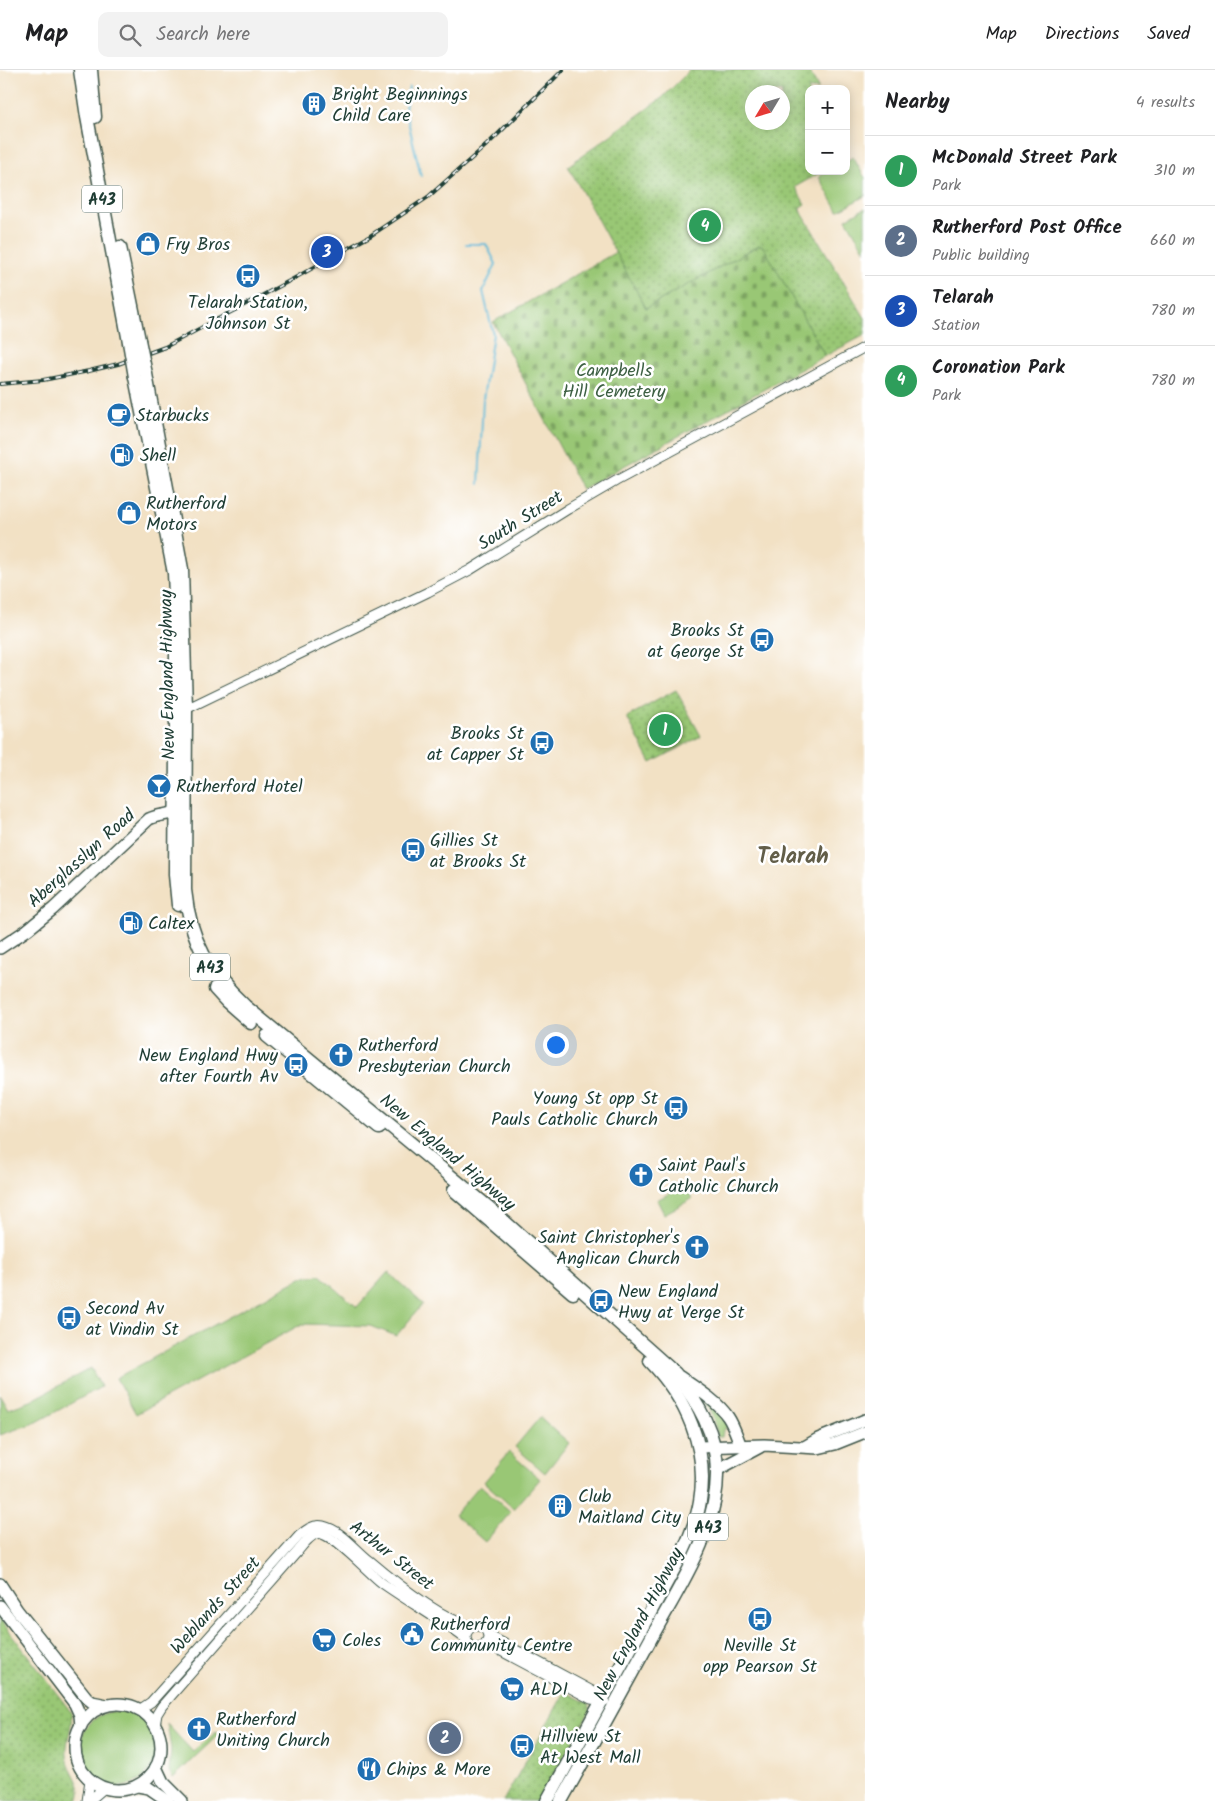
<!DOCTYPE html>
<meta charset="utf-8">
<style>
body{margin:0;font-family:Kalam,sans-serif;background:#f2f2f2;color:#202124}
.controls{position:absolute;right:15px;top:15px;display:grid;overflow:hidden;border-radius:10px;box-shadow:0 2px 12px #0003}
.controls button{width:45px;height:45px;display:grid;place-items:center;padding:0;border:0;border-bottom:1px solid #e0e0e0;background:#fff;color:#202124;font:25px sans-serif}
.compass{position:absolute;left:745px;top:15px;width:45px;height:45px;border-radius:50%;background:#fff;box-shadow:0 2px 12px #0003;rotate:232deg}
.you{position:absolute;left:555px;top:974px;width:18px;height:18px;margin:-12px;border:4px solid #fff;border-radius:50%;background:#1a73e8;box-shadow:0 0 0 8px #1a73e833}
.badge{display:grid;place-items:center;width:32px;height:32px;border-radius:50%;background:#1f6fb2;color:#fff;font-size:16px;font-weight:700}
.pin{position:absolute;translate:-50% -50%;border:2px solid #fff;box-shadow:0 1px 5px #0006}
.list{margin:0;padding:0;list-style:none}
h2{display:flex;justify-content:space-between;align-items:center;height:65px;margin:0;padding:0 20px;font-size:21px}
h2 small{font-size:16px;font-weight:400;color:#757577}
.list li{display:grid;grid-template-columns:32px 1fr auto;gap:15px;align-items:center;box-sizing:border-box;height:70px;padding:0 20px;border-top:1px solid #e0e0e0}
.list b{display:block;font-size:19px;white-space:nowrap}
.list p{margin:0;font-size:16px;white-space:nowrap;color:#757577}
.list em{font-size:16px;font-style:normal;color:#757577}
.icon{flex:none;width:28px;height:28px;fill:none;stroke:currentColor;stroke-width:2;stroke-linecap:round;stroke-linejoin:round}
.map{position:relative;flex:none;width:865px;height:1731px;overflow:hidden}
header{display:flex;align-items:center;gap:30px;box-sizing:border-box;height:70px;padding:0 25px;background:#fff;border-bottom:1px solid #e0e0e0}
header strong{font-size:24px}
nav{display:flex;gap:28px;margin-inline-start:auto;font-size:18px}
.search{width:350px;height:45px;background:#f2f2f2;display:flex;align-items:center;gap:12px;box-sizing:border-box;padding:0 18px;border-radius:10px;color:#757577;font-size:19px}
main{display:flex}
aside{flex:1;background:#fff}
.map>svg:first-child{display:block}
</style>
<header>
<strong>Map</strong>
<div class="search"><svg class="icon" aria-label="search" viewBox="0 0 24 24"><circle cx="10" cy="10" r="6"/><path d="M15 15l6 6"/></svg>Search here</div>
<nav><a>Map</a><a>Directions</a><a>Saved</a></nav>
</header>
<main>
<div class="map">
<svg width="865" height="1731" viewBox="0 0 865 1731">
<defs>
<pattern id="cemetery-stones" width="16" height="16" patternUnits="userSpaceOnUse" patternTransform="scale(1.25)"><rect width="16" height="16" fill="#99c775"/><path d="M2 7V4a2 2 0 0 1 4 0v3zM10 15v-3a2 2 0 0 1 4 0v3z" fill="#7ca361"/></pattern>
<pattern id="park-dots" width="8" height="8" patternUnits="userSpaceOnUse" patternTransform="scale(1.25)"><rect width="8" height="8" fill="#99c775"/><path d="M2 2h.1M6 6h.1" fill="none" stroke="#7ca361" stroke-width="1.8" stroke-linecap="round"/></pattern>
</defs>
<rect width="100%" height="100%" fill="#fff"/>
<filter id="ink" filterUnits="userSpaceOnUse"><feTurbulence type="fractalNoise" baseFrequency=".02" numOctaves="2"/><feDisplacementMap in="SourceGraphic" scale="10" xChannelSelector="R" yChannelSelector="G"/><feConvolveMatrix kernelMatrix="1 2 1 2 8 2 1 2 1" color-interpolation-filters="sRGB"/></filter>
<filter id="wash" filterUnits="userSpaceOnUse"><feTurbulence type="fractalNoise" baseFrequency=".0096" numOctaves="4" result="noise"/><feDisplacementMap in="SourceGraphic" scale="20" xChannelSelector="R" yChannelSelector="G"/><feGaussianBlur stdDeviation="1.12" result="paint"/><feColorMatrix in="noise" values="0 0 0 0 0 0 0 0 0 0 0 0 0 0 0 0 0 1.4 0 .05"/><feComposite in="paint" operator="in"/></filter>
<g filter="url(#wash)">
<rect width="100%" height="100%" fill="#f2e1c4"/>
<g fill="#99c775" stroke="#5c8254">
<polygon points="853,87 865,108 865,126 838,141 819,107 829,101 846,101 846,91"/>
<polygon points="865,138 865,181 846,149"/>
<polygon points="685,1115 692,1129 664,1144 657,1130"/>
<polygon points="388,1202 423,1234 396,1266 371,1256 302,1254 136,1344 116,1308 303,1207 320,1205 357,1237"/>
<polygon points="91,1298 101,1317 37,1352 0,1365 0,1325 8,1339 31,1331"/>
<polygon points="703,1328 720,1343 729,1356 723,1360 722,1367 718,1367 713,1348"/>
<polygon points="540,1347 569,1373 545,1403 515,1377"/>
<polygon points="509,1382 540,1409 514,1439 484,1412"/>
<polygon points="480,1415 511,1442 485,1472 454,1445"/>
<circle cx="118" cy="1679" r="38"/>
<polygon points="167,1654 193,1682 216,1662 218,1665 173,1708 169,1701 171,1679"/>
</g>
<polygon fill="url(#cemetery-stones)" stroke="#5c8254" points="759,175 763,175 825,286 582,419 493,252 616,182 646,238"/>
<g fill="url(#park-dots)" stroke="#5c8254" fill-rule="evenodd">
<path d="M 690,0 L 808,0 L 819,19 L 809,19 L 809,101 L 823,101 L 795,117 L 805,134 L 799,138 L 865,248 L 865,265 L 825,286 L 763,176 L 759,175 L 646,238 L 568,96 L 662,28 ZM 752,22 L 782,22 L 782,52 L 752,52 Z"/>
<polygon points="676,620 701,666 651,693 627,647"/>
<path d="M 0,1549 L 71,1642 C 74,1659 63,1673 68,1691 C 72,1705 85,1717 78,1731 L 0,1731 Z"/>
<polygon points="565,1622 588,1633 591,1639 539,1731 503,1731"/>
</g>
<g fill="none" stroke-linecap="round" stroke-linejoin="round">
<g stroke="#5ab9d8" stroke-width="2">
<polyline points="409,17 405,38 421,106"/>
<polyline points="466,174 486,174 496,194 483,221 493,264 483,329 479,414"/>
</g>
</g>
</g>
<g filter="url(#ink)">
<g fill="none" stroke-linecap="round" stroke-linejoin="round">
<defs>
<g id="minor">
<polyline points="186,639 428,522 470,500 568,439 616,411 865,277"/>
<circle cx="477" cy="1567" r="11"/>
<polyline points="488,1565 596,1623 603,1630"/>
<polyline points="486,1573 591,1629 605,1631"/>
<path d="M 139,1640 L 151,1632 L 299,1466 C 306,1460 313,1454 323,1456 C 341,1460 355,1479 369,1490 C 396,1513 437,1546 471,1557"/>
<path d="M 155,1656 L 157,1644 L 162,1636 L 298,1481 C 303,1475 313,1461 322,1464 C 338,1469 367,1501 382,1513 C 409,1532 439,1549 466,1569"/>
<polyline points="87,1731 90,1710"/>
<polyline points="89,1731 104,1718"/>
</g>
<g id="major">
<path d="M 0,878 L 27,860 L 53,839 L 149,749 C 160,743 174,746 182,738"/>
<path d="M 680,1307 C 696,1318 717,1331 728,1347 C 734,1356 737,1367 741,1376"/>
<polyline points="806,1376 818,1369 865,1350"/>
<polyline points="699,1377 764,1375 818,1378 835,1374 865,1362"/>
<polyline points="717,1400 760,1377"/>
<polyline points="0,1514 17,1540 87,1628 92,1632 107,1635"/>
<polyline points="0,1536 75,1634 80,1645 81,1656"/>
<circle cx="118" cy="1677" r="43"/>
<polyline points="156,1697 163,1712 182,1731"/>
<polyline points="138,1716 149,1718 168,1731"/>
</g>
<g id="highway">
<polyline points="80,0 87,47 129,272"/>
<polyline points="91,0 95,47"/>
<polyline points="120,177 139,270"/>
<path d="M 146,304 L 182,499 L 186,639 L 185,820 C 190,870 209,903 245,936 L 487,1136 L 675,1303 C 698,1333 717,1363 717,1402 C 718,1462 677,1520 649,1572 C 620,1625 591,1678 561,1731"/>
<polyline points="135,307 174,503 176,548 176,683 175,805 178,835"/>
<polyline points="215,919 226,931 251,953"/>
<polyline points="267,966 379,1058"/>
<polyline points="454,1120 573,1223"/>
<path d="M 547,1731 L 681,1486 C 689,1469 697,1451 700,1431 C 709,1379 686,1328 650,1291"/>
</g>
</defs>
<use href="#minor" stroke="#3f564a" stroke-width="11"/>
<use href="#major" stroke="#3f564a" stroke-width="14"/>
<use href="#highway" stroke="#3f564a" stroke-width="15"/>
<use href="#minor" stroke="#fff" stroke-width="9"/>
<use href="#major" stroke="#fff" stroke-width="11"/>
<use href="#highway" stroke="#fff" stroke-width="12"/>
<defs>
<polyline id="rail" points="0,314 43,310 89,301 118,294 165,277 293,209 370,166 428,127 490,72 563,0"/>
</defs>
<use href="#rail" stroke="#1f3d34" stroke-width="4"/>
<use href="#rail" stroke="#fff" stroke-width="2" stroke-dasharray="5.5" stroke-linecap="butt"/>
<defs>
<g id="highway-bridge">
<polyline points="139,270 146,304"/>
<polyline points="129,272 135,307"/>
</g>
</defs>
<use href="#highway-bridge" stroke="#3f564a" stroke-width="15" stroke-linecap="butt"/>
<use href="#highway-bridge" stroke="#fff" stroke-width="12"/>
</g>
</g>
<defs>
<symbol id="building-disc" viewBox="-11 -11 22 22"><circle r="9.5" fill="#1f6fb2" stroke="#fff"/><path d="M-4-6H4V6H1V3H-1V6H-4ZM-2.5-4.3h1.7v1.8h-1.7ZM.8-4.3h1.7v1.8H.8ZM-2.5-1h1.7V.8h-1.7ZM.8-1h1.7V.8H.8Z" fill="#fff"/></symbol>
<symbol id="shop-disc" viewBox="-11 -11 22 22"><circle r="9.5" fill="#1f6fb2" stroke="#fff"/><path d="M-5-2.5h2.3a2.7 3.5 0 0 1 5.4 0H5L5.5 6h-11ZM-1.5-2.5h3a1.5 2.3 0 0 0-3 0Z" fill="#fff"/></symbol>
<symbol id="bus-disc" viewBox="-11 -11 22 22"><circle r="9.5" fill="#1f6fb2" stroke="#fff"/><path d="M-5-6H5V4H4V6H2V4H-2V6H-4V4H-5ZM-3.5-4V0h7V-4ZM-3.5 1.2v1.5H-2V1.2ZM2 1.2v1.5H3.5V1.2Z" fill="#fff"/></symbol>
<symbol id="cafe-disc" viewBox="-11 -11 22 22"><circle r="9.5" fill="#1f6fb2" stroke="#fff"/><path d="M-5.5-4.5H6V0H3Q3 3.5 0 3.5H-2.5Q-5.5 3.5-5.5 0ZM3-3.2v2h1.7v-2ZM-6 4.5H4V6H-6Z" fill="#fff"/></symbol>
<symbol id="fuel-disc" viewBox="-11 -11 22 22"><circle r="9.5" fill="#1f6fb2" stroke="#fff"/><path d="M-5.5-6h7V0h2V4h1.3V-2.5L3-4.5l.8-.8L6-3V5H2.5V1h-1V6h-7ZM-4.2-4.7v3.2H.2V-4.7Z" fill="#fff"/></symbol>
<symbol id="bar-disc" viewBox="-11 -11 22 22"><circle r="9.5" fill="#1f6fb2" stroke="#fff"/><path d="M-6-5H6L.8 .8V4.5H3.5V6h-7V4.5H-.8V.8Z" fill="#fff"/></symbol>
<symbol id="church-disc" viewBox="-11 -11 22 22"><circle r="9.5" fill="#1f6fb2" stroke="#fff"/><path d="M-1.2-6h2.4v3.5h3.3v2.4h-3.3V6h-2.4V-.1h-3.3v-2.4h3.3Z" fill="#fff"/></symbol>
<symbol id="civic-disc" viewBox="-11 -11 22 22"><circle r="9.5" fill="#1f6fb2" stroke="#fff"/><path d="M-.6-6.5H3V-4.5H.6V-3L4-1V1h2V6H-6V1h2V-1L-.6-3ZM-1.2 2.5V6h2.4V2.5Z" fill="#fff"/></symbol>
<symbol id="supermarket-disc" viewBox="-11 -11 22 22"><circle r="9.5" fill="#1f6fb2" stroke="#fff"/><path d="M-6-5.5h2.5l.6 2H6L4.5 2H-2.5L-4.4-4H-6ZM-1.5 3.2a1.3 1.3 0 1 0 .1 0ZM3 3.2a1.3 1.3 0 1 0 .1 0Z" fill="#fff"/></symbol>
<symbol id="restaurant-disc" viewBox="-11 -11 22 22"><circle r="9.5" fill="#1f6fb2" stroke="#fff"/><path d="M-5-6h1v4h1v-4h1v4h1v-4h1v5L-1.5 .5V6h-2V.5L-5-1ZM5-6V6H3V1.5H1.5Q1.5-4 5-6Z" fill="#fff"/></symbol>
</defs>
<g fill-rule="evenodd">
<use href="#building-disc" x="300" y="20" width="28" height="28"/>
<use href="#shop-disc" x="134" y="160" width="28" height="28"/>
<use href="#bus-disc" x="234" y="192" width="28" height="28"/>
<use href="#cafe-disc" x="105" y="331" width="28" height="28"/>
<use href="#fuel-disc" x="108" y="371" width="28" height="28"/>
<use href="#shop-disc" x="115" y="429" width="28" height="28"/>
<use href="#bus-disc" x="748" y="556" width="28" height="28"/>
<use href="#bus-disc" x="528" y="659" width="28" height="28"/>
<use href="#bar-disc" x="145" y="702" width="28" height="28"/>
<use href="#bus-disc" x="399" y="766" width="28" height="28"/>
<use href="#fuel-disc" x="117" y="839" width="28" height="28"/>
<use href="#church-disc" x="327" y="971" width="28" height="28"/>
<use href="#bus-disc" x="282" y="981" width="28" height="28"/>
<use href="#bus-disc" x="662" y="1024" width="28" height="28"/>
<use href="#church-disc" x="627" y="1091" width="28" height="28"/>
<use href="#church-disc" x="683" y="1163" width="28" height="28"/>
<use href="#bus-disc" x="587" y="1217" width="28" height="28"/>
<use href="#bus-disc" x="55" y="1234" width="28" height="28"/>
<use href="#building-disc" x="546" y="1422" width="28" height="28"/>
<use href="#bus-disc" x="746" y="1535" width="28" height="28"/>
<use href="#civic-disc" x="398" y="1550" width="28" height="28"/>
<use href="#supermarket-disc" x="310" y="1556" width="28" height="28"/>
<use href="#supermarket-disc" x="498" y="1605" width="28" height="28"/>
<use href="#church-disc" x="185" y="1645" width="28" height="28"/>
<use href="#bus-disc" x="508" y="1662" width="28" height="28"/>
<use href="#restaurant-disc" x="355" y="1685" width="28" height="28"/>
</g>
<g text-anchor="middle" stroke-width="5" stroke-linejoin="round" paint-order="stroke">
<g fill="#fff" stroke="#627771" stroke-width="1">
<rect x="82" y="115.5" width="40" height="27" rx="4"/>
<rect x="190" y="883.5" width="40" height="27" rx="4"/>
<rect x="688" y="1443.5" width="40" height="27" rx="4"/>
</g>
<g font-size="16" font-weight="bold" fill="#1f3d34">
<text x="102" y="135">A43</text>
<text x="210" y="903">A43</text>
<text x="708" y="1463">A43</text>
</g>
<g font-size="18" fill="#1f3d34" stroke="#fff" text-anchor="start">
<text x="332" y="30">Bright Beginnings<tspan x="332" dy="21">Child Care</tspan></text>
<text x="166" y="180">Fry Bros</text>
<text x="248" y="238" text-anchor="middle">Telarah Station,<tspan x="248" dy="21">Johnson St</tspan></text>
<text x="136" y="351">Starbucks</text>
<text x="140" y="391">Shell</text>
<text x="146" y="439">Rutherford<tspan x="146" dy="21">Motors</tspan></text>
<text x="744" y="566" text-anchor="end">Brooks St<tspan x="744" dy="21">at George St</tspan></text>
<text x="524" y="669" text-anchor="end">Brooks St<tspan x="524" dy="21">at Capper St</tspan></text>
<text x="176" y="722">Rutherford Hotel</text>
<text x="430" y="776">Gillies St<tspan x="430" dy="21">at Brooks St</tspan></text>
<text x="148" y="859">Caltex</text>
<text x="358" y="981">Rutherford<tspan x="358" dy="21">Presbyterian Church</tspan></text>
<text x="278" y="991" text-anchor="end">New England Hwy<tspan x="278" dy="21">after Fourth Av</tspan></text>
<text x="658" y="1034" text-anchor="end">Young St opp St<tspan x="658" dy="21">Pauls Catholic Church</tspan></text>
<text x="658" y="1101">Saint Paul's<tspan x="658" dy="21">Catholic Church</tspan></text>
<text x="680" y="1173" text-anchor="end">Saint Christopher's<tspan x="680" dy="21">Anglican Church</tspan></text>
<text x="618" y="1227">New England<tspan x="618" dy="21">Hwy at Verge St</tspan></text>
<text x="86" y="1244">Second Av<tspan x="86" dy="21">at Vindin St</tspan></text>
<text x="578" y="1432">Club<tspan x="578" dy="21">Maitland City</tspan></text>
<text x="430" y="1560">Rutherford<tspan x="430" dy="21">Community Centre</tspan></text>
<text x="342" y="1576">Coles</text>
<text x="760" y="1581" text-anchor="middle">Neville St<tspan x="760" dy="21">opp Pearson St</tspan></text>
<text x="530" y="1625">ALDI</text>
<text x="216" y="1655">Rutherford<tspan x="216" dy="21">Uniting Church</tspan></text>
<text x="540" y="1672">Hillview St<tspan x="540" dy="21">At West Mall</tspan></text>
<text x="386" y="1705">Chips &amp; More</text>
</g>
<g font-size="18" fill="#3e6044" stroke="#fff">
<text x="614" y="306">Campbells<tspan x="614" dy="21">Hill Cemetery</tspan></text>
</g>
<g font-size="18" fill="#1f3d34" stroke="#fff">
<text transform="translate(520 450) rotate(-32)" y="6">South Street</text>
<text transform="translate(167 605) rotate(-91)" y="6">New England Highway</text>
<text transform="translate(81 788) rotate(-42)" y="6">Aberglasslyn Road</text>
<text transform="translate(448 1082) rotate(40)" y="6">New England Highway</text>
<text transform="translate(392 1485) rotate(38)" y="6">Arthur Street</text>
<text transform="translate(215 1535) rotate(-48)" y="6">Weblands Street</text>
<text transform="translate(638 1554) rotate(-62)" y="6">New England Highway</text>
</g>
<g font-size="22" font-weight="bold" fill="#625e49" stroke="#fff">
<text x="793" y="793">Telarah</text>
</g>
</g>
</svg>
<div class="controls">
<button>+</button>
<button>−</button>
</div>
<svg class="compass" viewBox="-18 -18 36 36"><path d="M0-13l5 13h-10z" fill="#e53935"/><path d="M0 13l5-13h-10z" fill="#757577"/></svg>
<div class="you"></div>
<div class="pin badge" style="left:665px;top:660px;background:#2e9e5b">1</div>
<div class="pin badge" style="left:445px;top:1668px;background:#5c6f8a">2</div>
<div class="pin badge" style="left:327px;top:182px;background:#1a4fb4">3</div>
<div class="pin badge" style="left:705px;top:156px;background:#2e9e5b">4</div>
</div>
<aside>
<h2>Nearby<small>4 results</small></h2>
<ul class="list">
<li><span class="badge" style="background:#2e9e5b">1</span><div><b>McDonald Street Park</b><p>Park</p></div><em>310 m</em></li>
<li><span class="badge" style="background:#5c6f8a">2</span><div><b>Rutherford Post Office</b><p>Public building</p></div><em>660 m</em></li>
<li><span class="badge" style="background:#1a4fb4">3</span><div><b>Telarah</b><p>Station</p></div><em>780 m</em></li>
<li><span class="badge" style="background:#2e9e5b">4</span><div><b>Coronation Park</b><p>Park</p></div><em>780 m</em></li>
</ul>
</aside>
</main>
